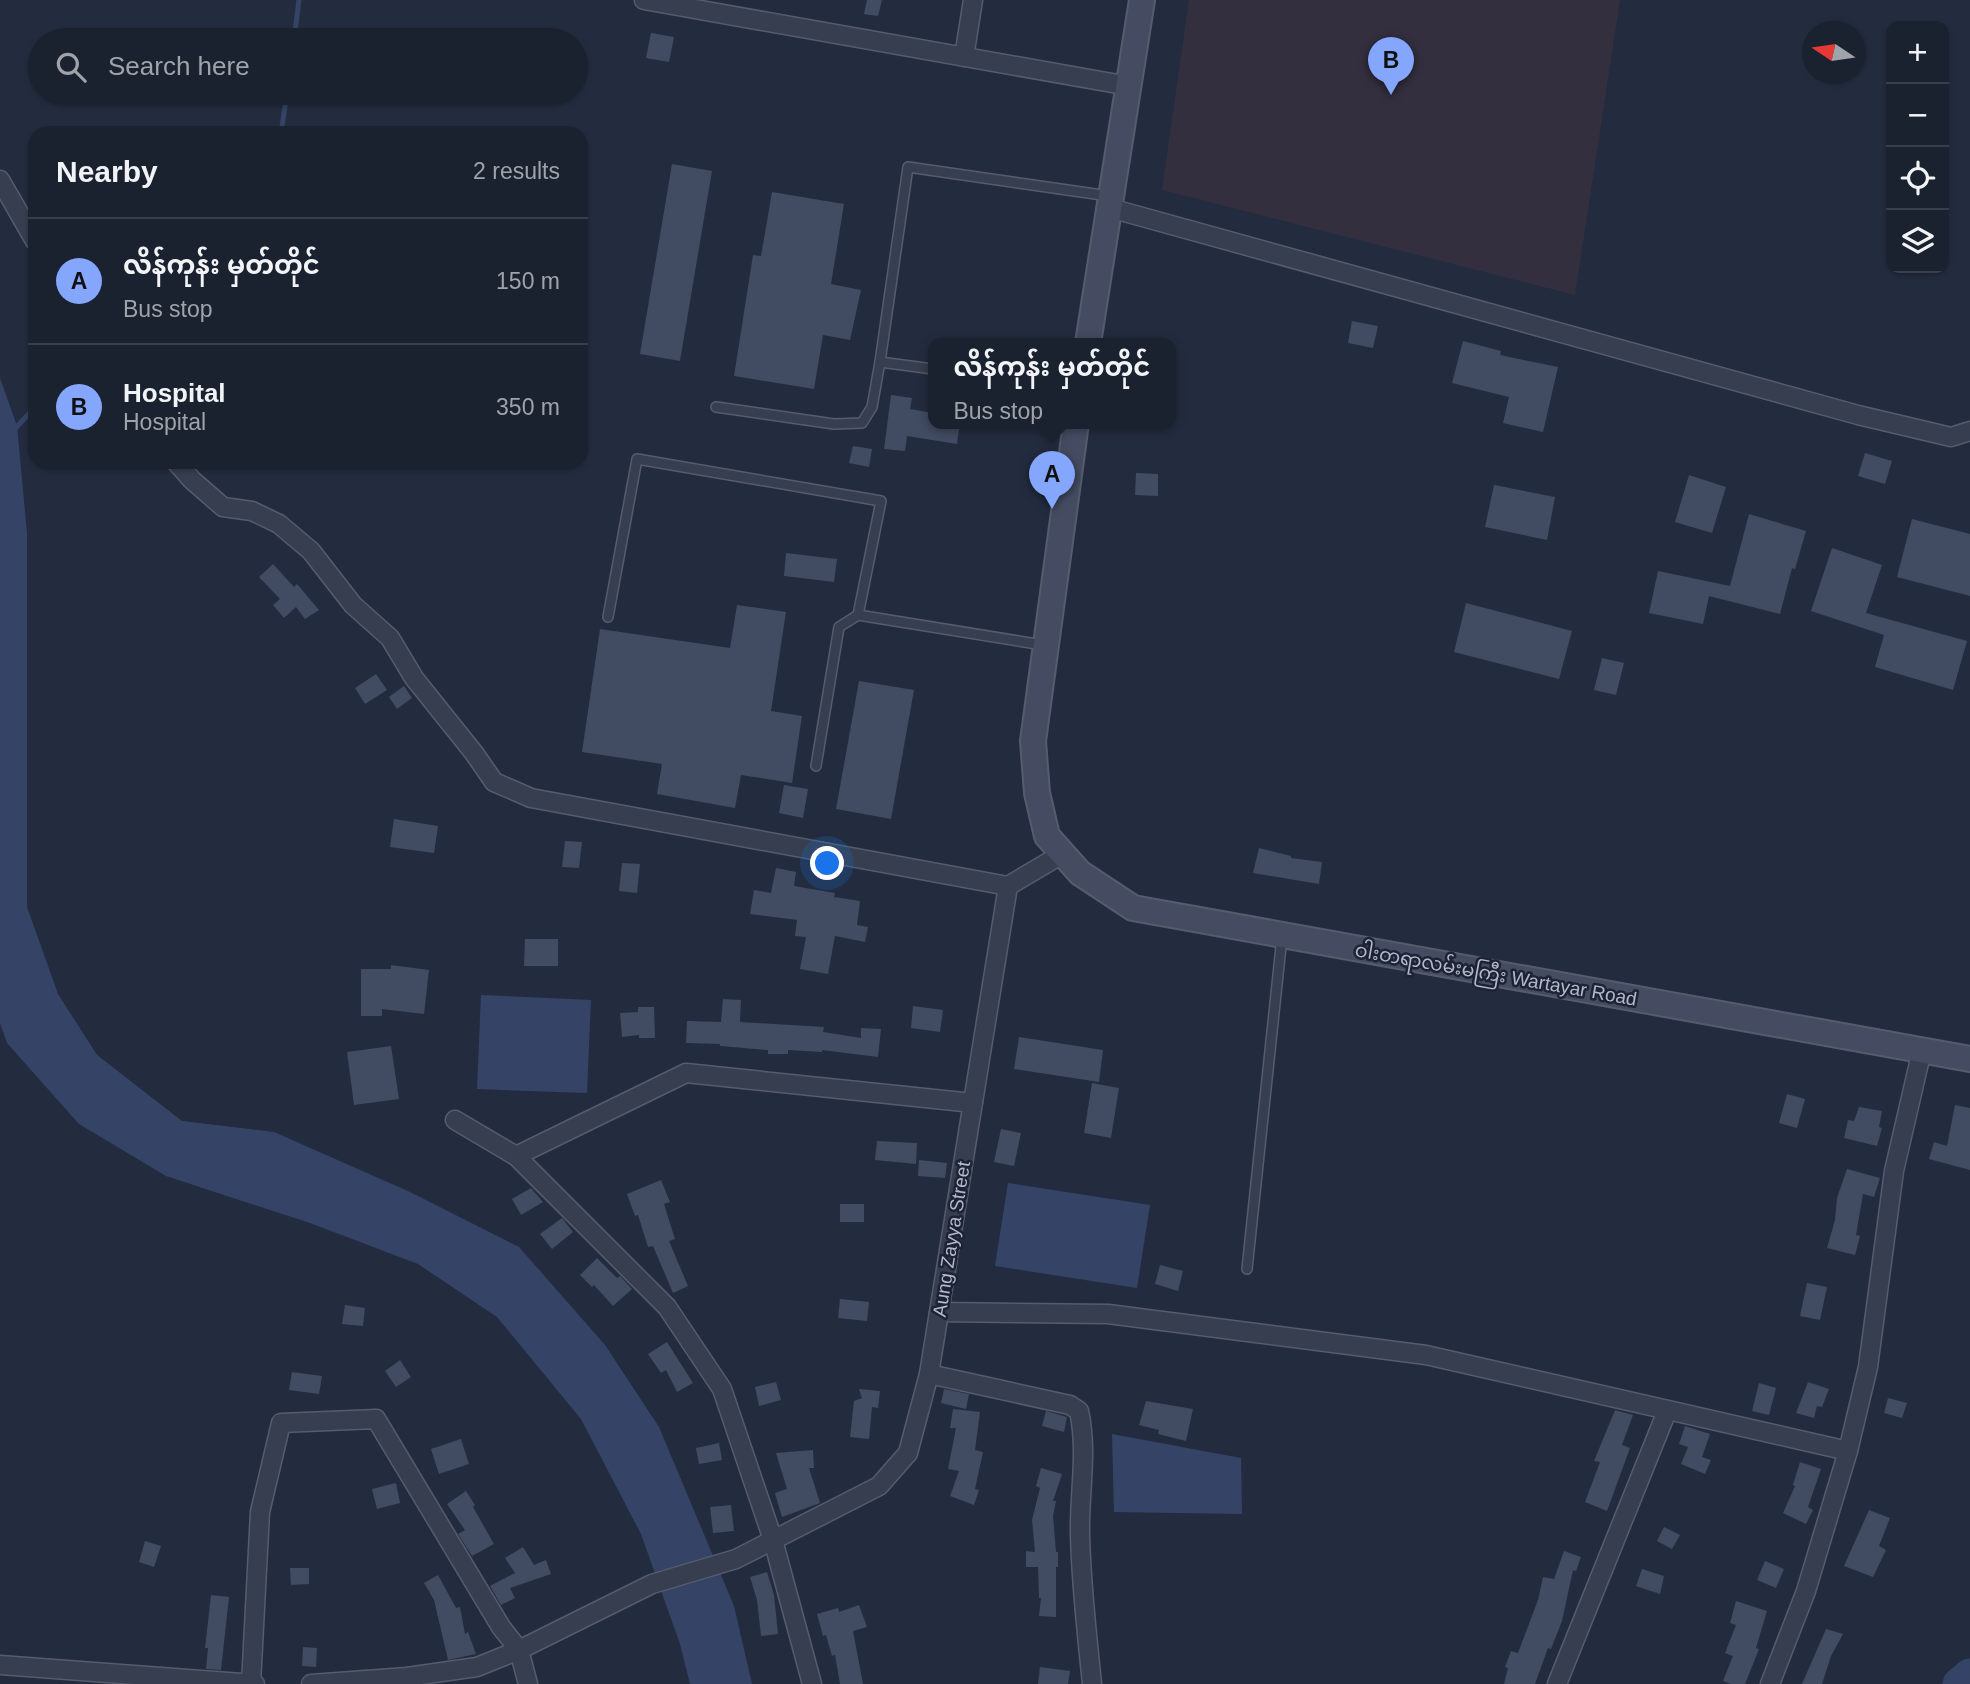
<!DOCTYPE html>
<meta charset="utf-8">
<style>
body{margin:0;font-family:Helvetica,"Noto Sans Myanmar",sans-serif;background:#272e3b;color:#f1f3f6}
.controls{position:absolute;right:21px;top:21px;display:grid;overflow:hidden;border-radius:14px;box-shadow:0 2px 5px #0004}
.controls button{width:63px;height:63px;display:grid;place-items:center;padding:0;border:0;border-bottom:2px solid #383e4b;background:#1a212f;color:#f1f3f6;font:35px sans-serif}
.compass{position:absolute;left:1802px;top:21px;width:63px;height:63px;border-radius:50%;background:#1a212f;box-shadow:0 2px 5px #0004;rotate:283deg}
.you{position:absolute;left:828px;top:864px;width:24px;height:24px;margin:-18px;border:5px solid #fff;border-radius:50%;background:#1a73e8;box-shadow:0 0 0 10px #1a73e833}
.badge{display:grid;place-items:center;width:46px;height:46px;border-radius:50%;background:#85a6fd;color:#111;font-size:23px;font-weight:700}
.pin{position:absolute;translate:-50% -58px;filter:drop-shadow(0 2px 4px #0008)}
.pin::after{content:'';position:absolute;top:37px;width:24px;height:21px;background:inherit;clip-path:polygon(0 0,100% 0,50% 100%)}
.popup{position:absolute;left:928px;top:338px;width:248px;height:91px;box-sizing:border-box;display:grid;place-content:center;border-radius:14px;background:#1a212f;filter:drop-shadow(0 2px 5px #0005);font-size:23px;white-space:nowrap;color:#9fa3aa}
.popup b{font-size:26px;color:#f1f3f6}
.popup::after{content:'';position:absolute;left:50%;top:100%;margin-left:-14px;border:14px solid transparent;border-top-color:#1a212f}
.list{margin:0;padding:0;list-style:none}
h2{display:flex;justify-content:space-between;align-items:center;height:91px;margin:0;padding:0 28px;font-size:30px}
h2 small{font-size:23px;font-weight:400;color:#9fa3aa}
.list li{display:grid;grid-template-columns:46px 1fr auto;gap:21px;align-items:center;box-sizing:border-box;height:126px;padding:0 28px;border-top:2px solid #383e4b}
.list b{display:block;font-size:26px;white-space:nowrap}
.list p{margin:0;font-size:23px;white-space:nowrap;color:#9fa3aa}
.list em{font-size:23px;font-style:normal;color:#9fa3aa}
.icon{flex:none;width:38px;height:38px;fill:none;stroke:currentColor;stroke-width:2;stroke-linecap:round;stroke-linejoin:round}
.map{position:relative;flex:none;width:1970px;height:1684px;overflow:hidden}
.search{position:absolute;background:#1a212f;box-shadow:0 2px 5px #0004;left:28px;top:28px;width:560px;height:77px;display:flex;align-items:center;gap:18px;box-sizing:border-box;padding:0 24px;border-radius:38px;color:#9fa3aa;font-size:26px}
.panel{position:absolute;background:#1a212f;box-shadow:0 2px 5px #0004;left:28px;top:126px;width:560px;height:343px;border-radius:21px}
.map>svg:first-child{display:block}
</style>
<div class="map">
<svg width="1970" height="1684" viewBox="0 0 1970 1684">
<rect width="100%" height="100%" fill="#232c3f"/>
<polygon fill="#332f3f" points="1189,0 1620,0 1575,295 1162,190"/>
<g fill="#354466">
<polygon points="0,378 17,426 27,533 27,907 58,994 97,1055 182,1121 274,1132 410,1192 519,1247 605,1345 659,1427 734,1606 752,1684 690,1684 680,1644 641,1534 581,1419 497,1317 418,1264 310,1223 166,1176 79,1124 7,1043 0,1023"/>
<polygon points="481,995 591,1000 587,1093 477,1089"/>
<polygon points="1008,1183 1150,1205 1137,1288 995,1266"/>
<polygon points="1112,1434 1241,1458 1242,1514 1114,1512"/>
</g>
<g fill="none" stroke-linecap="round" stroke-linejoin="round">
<g stroke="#354466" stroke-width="5">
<polyline points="294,40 299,0"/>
<polyline points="281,133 287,93"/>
<polyline points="13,431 35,407"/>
</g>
<polyline stroke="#354466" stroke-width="33" points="1959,1684 1970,1675"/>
</g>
<g fill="#414b61">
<polygon points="867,0 882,0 878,16 864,14"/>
<polygon points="651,33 674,37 669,62 646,58"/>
<polygon points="672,164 712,171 680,361 640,354"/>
<polygon points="772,192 844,204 831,284 861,290 850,340 823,335 814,389 734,376 753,255 761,256"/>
<polygon points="1352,321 1378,326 1373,348 1348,343"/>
<polygon points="1463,341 1501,351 1500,355 1558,367 1543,432 1503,423 1509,397 1452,383"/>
<polygon points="891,395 912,398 910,409 933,413 933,423 960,423 957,444 907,436 905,451 884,449"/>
<polygon points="853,446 872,449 869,467 849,463"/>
<polygon points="1865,453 1892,461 1885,484 1858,476"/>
<polygon points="1136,473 1158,474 1158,496 1135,495"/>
<polygon points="1689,475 1726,487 1712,533 1675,522"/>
<polygon points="1494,485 1555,497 1547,540 1485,527"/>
<polygon points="1749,514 1806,531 1795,569 1792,568 1780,614 1709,596 1703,624 1649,613 1658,571 1730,586"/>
<polygon points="1912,519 1970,534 1970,596 1897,577"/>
<polygon points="1832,548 1882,565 1866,613 1967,641 1953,690 1875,667 1884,635 1811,611"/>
<polygon points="786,553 837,559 834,582 784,576"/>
<polygon points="273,564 294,587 297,584 319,610 305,619 296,607 284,618 273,605 280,599 259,577"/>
<polygon points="1466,603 1572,631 1559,679 1454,652"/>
<polygon points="737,605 786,612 771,711 802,716 792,783 741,775 735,808 657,794 662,764 582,752 600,629 730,648"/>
<polygon points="1602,658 1624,663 1616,695 1594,690"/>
<polygon points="376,674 387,690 365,704 355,688"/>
<polygon points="859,681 914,690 891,819 836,809"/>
<polygon points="404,686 412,698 397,709 389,697"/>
<polygon points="784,785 808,789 803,818 779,813"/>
<polygon points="394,819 438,826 434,853 390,847"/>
<polygon points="565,841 582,842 579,868 562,867"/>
<polygon points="1259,848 1291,856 1291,858 1322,862 1319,884 1253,873"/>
<polygon points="622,863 640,864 637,893 619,891"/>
<polygon points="776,868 796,872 794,886 835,893 834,897 860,901 857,925 868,927 865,942 835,936 828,974 800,969 806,937 795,936 797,920 750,914 754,890 771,893"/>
<polygon points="525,939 558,939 558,966 524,966"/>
<polygon points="391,965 429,970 424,1014 382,1009 382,1016 361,1016 361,969 391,969"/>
<polygon points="723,999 741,1000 740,1022 824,1027 823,1032 861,1038 861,1028 881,1029 878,1057 822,1050 822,1052 788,1050 788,1054 768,1054 768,1050 720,1046 720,1044 686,1043 687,1021 721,1022"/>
<polygon points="913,1006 943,1010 940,1032 911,1028"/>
<polygon points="638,1007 654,1007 655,1038 639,1038 639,1035 622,1037 620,1013 638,1012"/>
<polygon points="1019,1037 1103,1050 1099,1082 1014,1069"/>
<polygon points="391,1046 399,1099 354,1105 347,1052"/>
<polygon points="1092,1083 1119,1088 1111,1138 1084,1133"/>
<polygon points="1787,1094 1805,1099 1797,1128 1779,1123"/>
<polygon points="1955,1105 1970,1108 1970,1170 1929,1159 1934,1142 1947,1146"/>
<polygon points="1859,1107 1882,1111 1879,1127 1882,1128 1877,1146 1844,1138 1848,1120 1854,1121"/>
<polygon points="1001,1129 1021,1133 1014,1166 994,1162"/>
<polygon points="877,1141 917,1143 916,1164 875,1160"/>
<polygon points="919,1160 947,1163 945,1178 918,1176"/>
<polygon points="1847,1169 1880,1178 1874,1197 1863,1194 1856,1235 1860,1236 1855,1255 1827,1248 1835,1220 1837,1198"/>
<polygon points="661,1180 670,1202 664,1204 675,1239 669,1241 688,1286 673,1293 653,1246 648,1247 638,1215 635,1216 627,1194"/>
<polygon points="531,1188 543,1202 521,1215 512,1199"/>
<rect x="840" y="1204" width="24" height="18"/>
<polygon points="562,1218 573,1232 552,1249 540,1234"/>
<polygon points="597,1258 617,1278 620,1276 632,1289 613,1306 594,1285 592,1287 580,1275"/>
<polygon points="1160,1265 1183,1271 1178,1291 1155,1284"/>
<polygon points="1807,1283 1827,1287 1820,1320 1800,1316"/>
<polygon points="840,1299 869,1302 867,1321 838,1318"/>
<polygon points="345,1305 365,1308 363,1326 342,1324"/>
<polygon points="667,1342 693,1383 677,1392 666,1370 661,1373 648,1354"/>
<polygon points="400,1360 411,1377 396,1387 385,1371"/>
<polygon points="292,1372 322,1376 319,1394 289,1390"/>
<polygon points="776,1382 781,1400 759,1406 755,1387"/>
<polygon points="1808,1382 1829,1389 1822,1407 1817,1406 1814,1418 1796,1413"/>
<polygon points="1759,1383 1776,1388 1769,1415 1752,1411"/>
<polygon points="859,1389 880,1391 878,1408 872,1407 869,1439 850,1437 854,1401 862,1398"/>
<polygon points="944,1389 969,1394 966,1409 941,1403"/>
<polygon points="1888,1398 1907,1403 1902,1418 1884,1413"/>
<polygon points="1146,1401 1193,1409 1186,1441 1158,1434 1159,1430 1139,1425"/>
<polygon points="953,1409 980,1412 975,1450 983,1452 975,1489 979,1490 974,1505 950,1496 959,1471 948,1469 956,1428 950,1428"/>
<polygon points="1615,1410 1633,1415 1622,1445 1630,1448 1607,1511 1585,1502 1600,1462 1594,1461"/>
<polygon points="1046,1411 1067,1417 1064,1432 1042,1426"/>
<polygon points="1685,1426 1710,1434 1702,1457 1711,1460 1705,1474 1681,1464 1688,1447 1679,1444"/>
<polygon points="461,1439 469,1464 439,1474 431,1449"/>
<polygon points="719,1443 722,1460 699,1464 696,1448"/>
<polygon points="813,1450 814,1468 809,1468 820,1503 782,1517 775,1493 787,1489 776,1453"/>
<polygon points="1800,1462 1821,1469 1808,1507 1813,1510 1806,1524 1783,1513 1795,1486 1793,1485"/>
<polygon points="1041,1468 1062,1474 1053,1501 1056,1501 1053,1516 1056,1552 1058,1552 1058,1567 1056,1567 1056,1617 1039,1616 1041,1598 1039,1598 1038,1567 1026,1567 1026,1551 1035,1552 1032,1520 1040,1488 1036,1486"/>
<polygon points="396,1483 400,1503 377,1509 372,1489"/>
<polygon points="466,1491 475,1505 473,1507 494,1544 472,1556 458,1534 465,1530 447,1504"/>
<polygon points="731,1505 734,1531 713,1533 710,1507"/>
<polygon points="1869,1510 1890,1518 1879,1546 1886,1550 1873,1577 1844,1566"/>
<polygon points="1664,1527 1680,1535 1672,1549 1657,1541"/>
<polygon points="145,1541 161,1546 154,1567 139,1562"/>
<polygon points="523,1547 534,1565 546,1560 551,1574 510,1588 515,1598 501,1605 490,1586 515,1573 505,1558"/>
<polygon points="1564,1551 1581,1557 1576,1571 1573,1570 1562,1621 1551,1649 1548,1648 1535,1684 1504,1684 1508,1668 1505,1667 1511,1651 1518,1653 1538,1600 1543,1577 1554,1579"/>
<polygon points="1765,1561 1784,1569 1776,1588 1757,1580"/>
<polygon points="290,1568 309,1568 309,1584 291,1585"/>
<polygon points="1642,1569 1664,1576 1660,1594 1636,1586"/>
<polygon points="767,1572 774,1595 778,1634 761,1636 757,1600 750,1577"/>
<polygon points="438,1575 456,1608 460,1607 465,1634 468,1632 476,1654 448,1660 434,1600 424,1583"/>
<polygon points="211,1595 229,1597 221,1670 206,1669 208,1648 205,1648"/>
<polygon points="1736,1601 1767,1611 1756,1648 1759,1649 1745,1684 1731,1684 1723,1681 1733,1656 1725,1653 1736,1625 1730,1623"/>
<polygon points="859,1605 867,1627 853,1631 863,1684 840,1684 835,1655 832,1656 826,1635 823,1636 817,1614 838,1608 839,1612"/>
<polygon points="1826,1629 1843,1634 1831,1656 1822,1684 1802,1684"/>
<polygon points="303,1647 317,1648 316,1667 302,1666"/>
<polygon points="1040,1667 1070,1671 1068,1684 1038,1684"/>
</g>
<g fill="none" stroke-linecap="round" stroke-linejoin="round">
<defs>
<g id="lane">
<polyline points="933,369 880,362 908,167 1109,196"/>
<polyline points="716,407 834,424 862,423 872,407 880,362"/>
<polyline points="858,615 1043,645"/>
<polyline points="608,617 637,459 881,501 858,615 839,627 816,766"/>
<polyline points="1247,1269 1282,937"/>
</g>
<g id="street">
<polyline points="644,0 1129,86"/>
<polyline points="964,57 973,0"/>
<polyline points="0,180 35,241"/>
<polyline points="1110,208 1858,415 1951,437 1970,431"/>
<polyline points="176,462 192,480 223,507 252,511 279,524 311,551 353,605 390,638 414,678 474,753 494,782 531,798 1008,886"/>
<polyline points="455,1120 516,1156 667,1307 722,1389 773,1540 812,1684"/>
<polyline points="516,1156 686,1073 973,1103"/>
<polyline points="939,1312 1108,1314 1426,1355 1848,1451"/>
<path d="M 929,1374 L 1070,1405 L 1079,1411 C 1088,1452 1079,1493 1080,1534 C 1081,1584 1087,1634 1092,1684"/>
<polyline points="0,1665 255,1684"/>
<polyline points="251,1684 260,1512 281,1423 376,1419 501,1627 519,1650 528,1684"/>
<polyline points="311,1684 407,1677 477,1667 519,1650 652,1584 736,1559 879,1486 908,1453 929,1374 1008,886 1064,853"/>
<polyline points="1557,1684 1667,1411"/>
<polyline points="1770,1684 1806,1591 1848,1451 1868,1367 1894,1171 1922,1050"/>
</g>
<g id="secondary">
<polyline points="1088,343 1142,0"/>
<polyline points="1076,423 1033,741 1037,793 1047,836 1080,873 1133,908 1970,1059"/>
</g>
</defs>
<use href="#lane" stroke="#555c6d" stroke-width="12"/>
<use href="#street" stroke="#555c6d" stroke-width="21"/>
<use href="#secondary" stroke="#555c6d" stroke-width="28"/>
<use href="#lane" stroke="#373e4f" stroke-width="9"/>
<use href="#street" stroke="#373e4f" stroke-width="18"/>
<use href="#secondary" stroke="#454c62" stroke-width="24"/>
</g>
<g text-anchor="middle" stroke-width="5" stroke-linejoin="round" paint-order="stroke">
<g font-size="19" fill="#b3b9ca" stroke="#1c2334">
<text transform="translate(1496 974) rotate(10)" y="7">ဝါးတရာလမ်းမကြီး Wartayar Road</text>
<text transform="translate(951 1239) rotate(-81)" y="7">Aung Zayya Street</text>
</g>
</g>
</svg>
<div class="controls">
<button>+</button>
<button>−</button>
<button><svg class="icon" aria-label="locate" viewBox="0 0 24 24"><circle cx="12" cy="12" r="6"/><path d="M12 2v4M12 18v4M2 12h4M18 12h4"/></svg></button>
<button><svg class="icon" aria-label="layers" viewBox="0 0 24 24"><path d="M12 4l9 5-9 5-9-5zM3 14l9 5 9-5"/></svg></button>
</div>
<svg class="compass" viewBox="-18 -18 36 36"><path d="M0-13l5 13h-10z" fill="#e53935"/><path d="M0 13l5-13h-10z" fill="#9fa3aa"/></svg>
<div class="you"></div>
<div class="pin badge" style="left:1052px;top:509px">A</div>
<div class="popup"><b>လိန်ကုန်း မှတ်တိုင်</b>Bus stop</div>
<div class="pin badge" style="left:1391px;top:95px">B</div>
<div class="search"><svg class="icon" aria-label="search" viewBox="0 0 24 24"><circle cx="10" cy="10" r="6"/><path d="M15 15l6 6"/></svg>Search here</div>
<section class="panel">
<h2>Nearby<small>2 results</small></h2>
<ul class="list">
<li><span class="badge">A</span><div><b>လိန်ကုန်း မှတ်တိုင်</b><p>Bus stop</p></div><em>150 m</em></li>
<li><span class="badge">B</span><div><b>Hospital</b><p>Hospital</p></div><em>350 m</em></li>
</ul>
</section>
</div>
